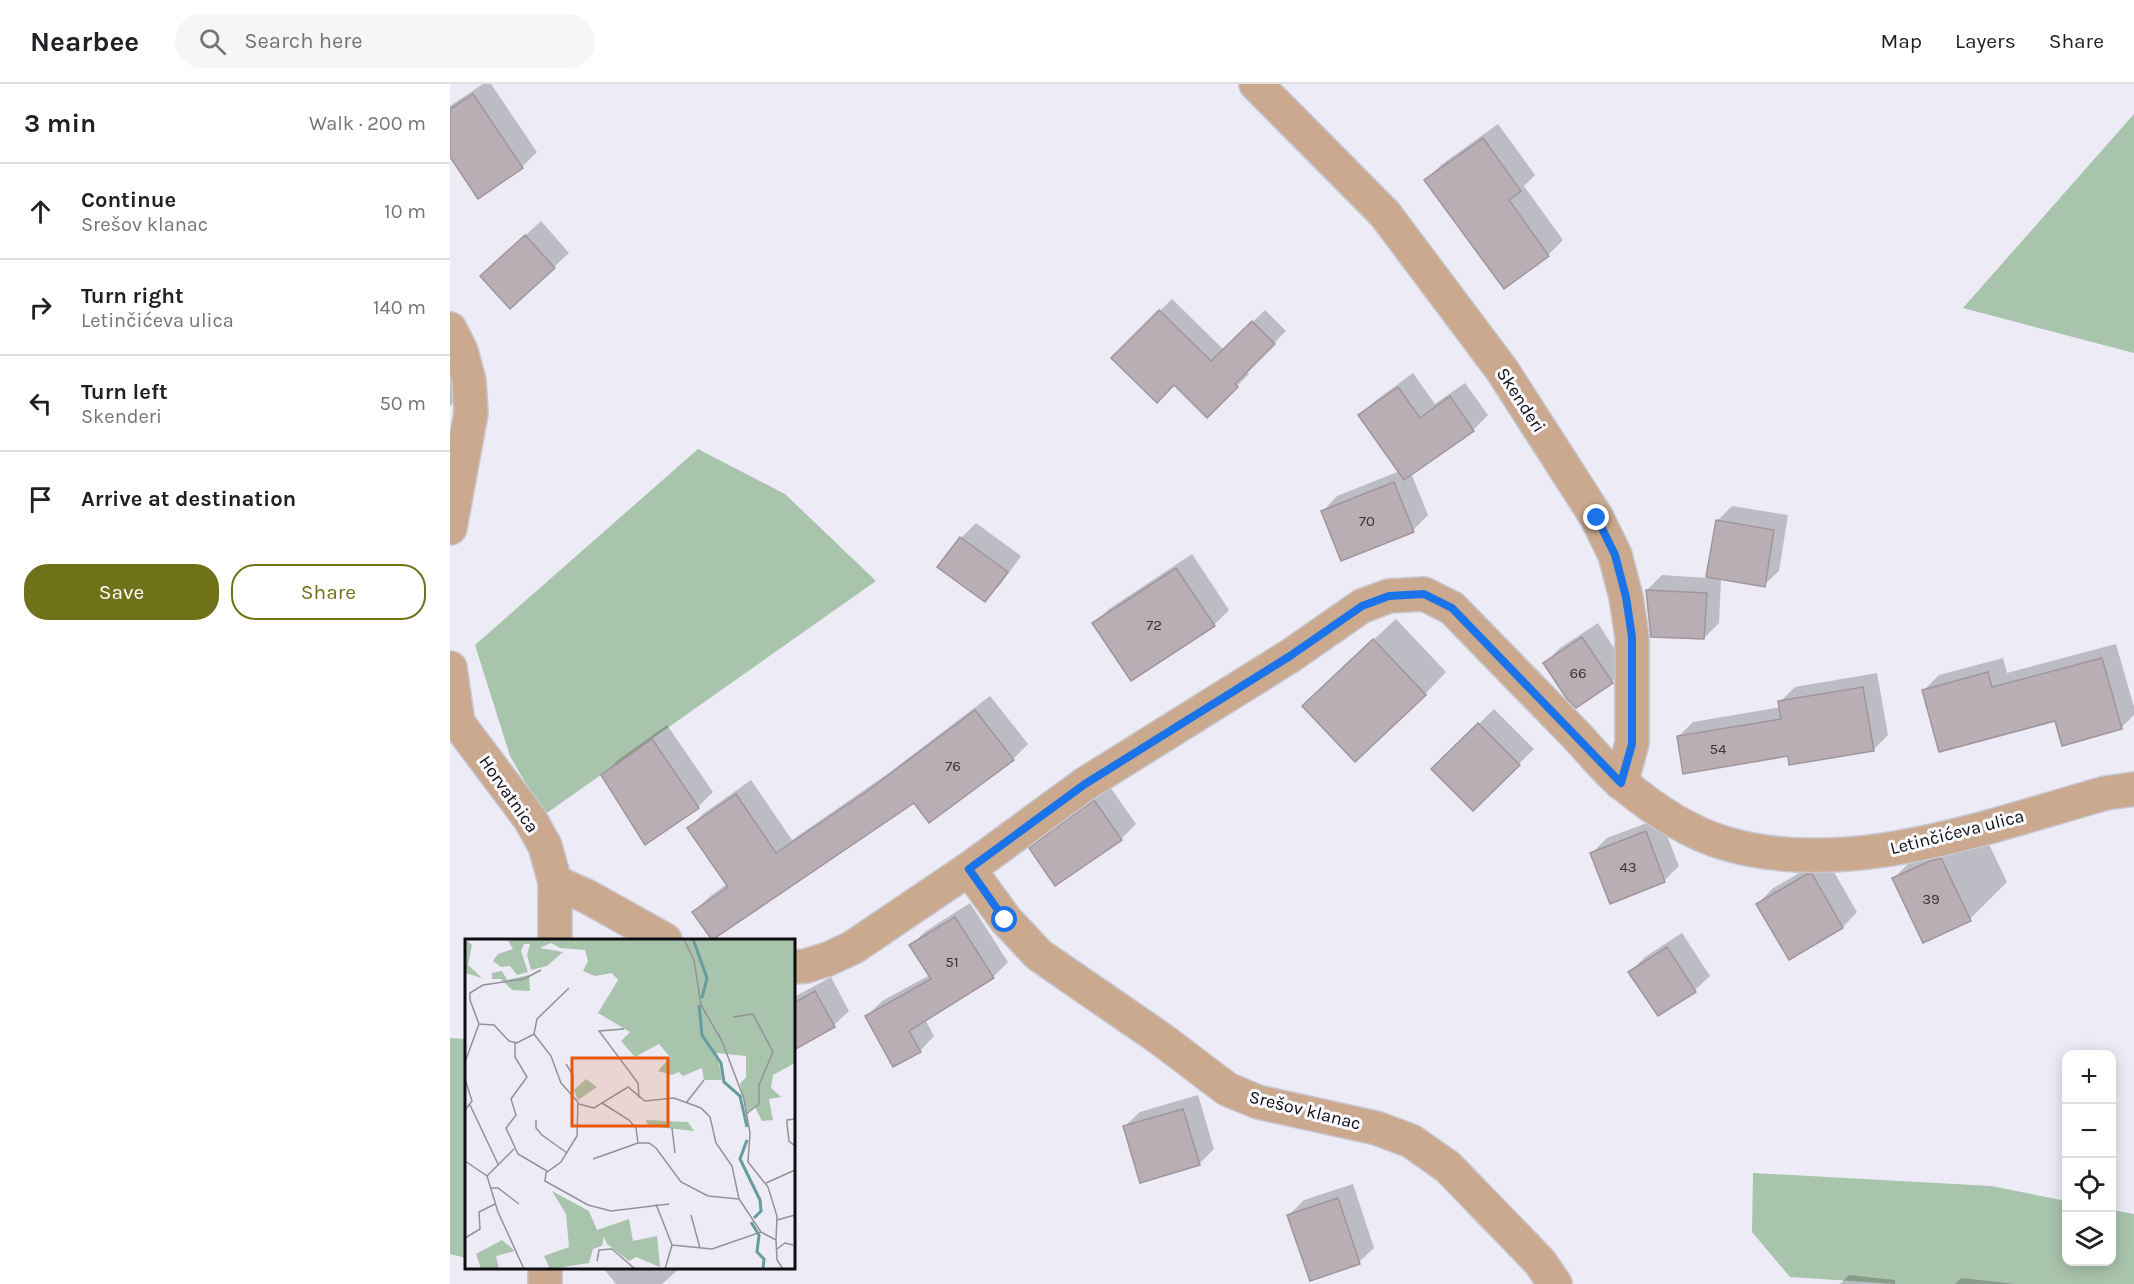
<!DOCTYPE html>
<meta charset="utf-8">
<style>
body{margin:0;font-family:Karla,sans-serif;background:#f6f6f6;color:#202124}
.controls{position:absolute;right:18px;bottom:18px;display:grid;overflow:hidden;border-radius:12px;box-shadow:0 3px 15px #0003}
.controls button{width:54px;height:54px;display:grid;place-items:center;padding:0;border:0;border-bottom:2px solid #e0e0e0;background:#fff;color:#202124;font:30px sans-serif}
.stop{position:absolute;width:18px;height:18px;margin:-14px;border:4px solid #1a73e8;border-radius:50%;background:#fff}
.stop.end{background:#1a73e8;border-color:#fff;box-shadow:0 2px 6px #0008}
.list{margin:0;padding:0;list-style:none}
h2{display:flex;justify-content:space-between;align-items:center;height:78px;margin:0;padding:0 24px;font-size:26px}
h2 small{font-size:20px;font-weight:400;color:#757577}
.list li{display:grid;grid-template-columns:39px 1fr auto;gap:18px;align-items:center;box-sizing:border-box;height:96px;padding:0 24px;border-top:2px solid #e0e0e0}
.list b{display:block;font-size:22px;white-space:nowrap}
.list p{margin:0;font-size:20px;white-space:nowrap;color:#757577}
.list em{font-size:20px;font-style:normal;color:#757577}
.actions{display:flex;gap:12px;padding:18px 24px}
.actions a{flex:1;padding:14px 0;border:2px solid #6f7218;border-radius:24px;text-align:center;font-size:21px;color:#6f7218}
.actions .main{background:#6f7218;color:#fff}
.icon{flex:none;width:33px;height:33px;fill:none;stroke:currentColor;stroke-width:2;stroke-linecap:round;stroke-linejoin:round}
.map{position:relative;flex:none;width:1684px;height:1200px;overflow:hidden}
header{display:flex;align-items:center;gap:36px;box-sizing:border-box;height:84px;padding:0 30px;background:#fff;border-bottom:2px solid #e0e0e0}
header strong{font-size:28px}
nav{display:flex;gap:33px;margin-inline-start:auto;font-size:21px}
.search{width:420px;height:54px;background:#f6f6f6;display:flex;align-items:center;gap:15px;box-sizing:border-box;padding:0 21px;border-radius:33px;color:#757577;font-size:22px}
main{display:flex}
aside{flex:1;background:#fff}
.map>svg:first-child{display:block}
</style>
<header>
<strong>Nearbee</strong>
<div class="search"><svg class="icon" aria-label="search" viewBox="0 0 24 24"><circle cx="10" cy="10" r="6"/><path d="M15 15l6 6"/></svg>Search here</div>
<nav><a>Map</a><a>Layers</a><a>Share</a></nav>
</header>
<main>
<aside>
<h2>3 min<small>Walk · 200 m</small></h2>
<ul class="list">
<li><svg class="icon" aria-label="ahead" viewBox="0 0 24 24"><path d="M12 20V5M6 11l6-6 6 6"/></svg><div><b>Continue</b><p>Srešov klanac</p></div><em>10 m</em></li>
<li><svg class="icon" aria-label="right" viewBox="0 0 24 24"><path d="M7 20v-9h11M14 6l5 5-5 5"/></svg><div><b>Turn right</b><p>Letinčićeva ulica</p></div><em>140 m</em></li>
<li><svg class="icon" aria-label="left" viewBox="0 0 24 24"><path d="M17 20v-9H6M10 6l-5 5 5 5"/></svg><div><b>Turn left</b><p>Skenderi</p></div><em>50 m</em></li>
<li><svg class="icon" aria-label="arrive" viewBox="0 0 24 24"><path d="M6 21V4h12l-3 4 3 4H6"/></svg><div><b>Arrive at destination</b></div></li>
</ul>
<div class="actions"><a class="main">Save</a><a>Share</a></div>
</aside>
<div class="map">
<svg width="1684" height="1200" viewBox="0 0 1684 1200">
<rect width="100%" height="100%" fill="#ecebf6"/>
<g fill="#a9c4ac">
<polygon points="1684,30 1684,269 1513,224"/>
<polygon points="248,365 335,410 426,497 94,731 60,672 25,561"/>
<polygon points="0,954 16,955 16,1174 0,1170"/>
<polygon points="1303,1089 1541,1102 1616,1117 1616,1178 1662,1178 1662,1126 1684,1130 1684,1200 1446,1200 1340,1193 1302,1148"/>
</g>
<g fill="#0003">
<polygon points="33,0 41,0 87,68 72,83 0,71 0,22"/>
<polygon points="1048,40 1085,91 1074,102 1113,156 1098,171 1055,202 976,96 991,81"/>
<polygon points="91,137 119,169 104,183 32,192"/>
<polygon points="722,215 774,266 815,226 836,247 796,287 799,290 757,332 724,299 663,274"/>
<polygon points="0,253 16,306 0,322"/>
<polygon points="963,289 985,320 1015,299 1038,331 1023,346 961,389 978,431 963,446 873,427 887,412 950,387 910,331 925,317"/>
<polygon points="1282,422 1338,431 1329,487 1314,501 1271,494 1269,539 1254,554 1197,506 1212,491 1257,494 1267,437"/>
<polygon points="526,439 571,472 550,501 535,516 489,483 511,454"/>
<polygon points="742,470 779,526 764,541 681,595 644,539 659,525"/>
<polygon points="946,535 996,588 975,610 876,600"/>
<polygon points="1148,539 1176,583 1162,598 1095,579 1110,564"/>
<polygon points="1666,560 1684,623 1684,631 1671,644 1606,635 1474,606 1489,591 1553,574 1557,589"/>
<polygon points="1427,589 1438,651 1423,666 1228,653 1243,638 1331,623 1330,618 1345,603"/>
<polygon points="540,612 578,660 563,675 479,737 464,717 244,828 259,813 277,800 239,744 253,730 301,696 342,756 436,691"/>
<polygon points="1044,625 1084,665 1023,725 983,685"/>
<polygon points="217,641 263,708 248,723 153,691 168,676"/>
<polygon points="660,703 686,740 671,755 606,800 581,765 595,750"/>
<polygon points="1210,734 1229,782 1215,796 1161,818 1142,769 1157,754"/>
<polygon points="1528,737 1557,798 1520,835 1444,794 1481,757"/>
<polygon points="1373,775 1377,776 1407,828 1393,843 1339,874 1308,820 1322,805"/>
<polygon points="520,819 558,878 543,893 475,935 484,952 470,967 417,932 432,917 480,891 461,861 476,847"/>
<polygon points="1232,849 1260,892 1245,906 1180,888 1195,873"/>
<polygon points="381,893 399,927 384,941 344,964 344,913"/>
<polygon points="748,1011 764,1065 749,1080 675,1042 690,1028"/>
<polygon points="903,1100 924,1164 909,1178 839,1131 854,1116"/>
<polygon points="155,1184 230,1184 212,1200 166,1200 154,1185"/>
<polygon points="1399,1191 1445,1196 1445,1200 1390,1200"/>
<polygon points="1511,1194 1565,1200 1505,1200"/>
</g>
<g fill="#b9aeb3" stroke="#a0959a" stroke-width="1.5">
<polygon points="23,10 73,84 28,115 0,73 0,25"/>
<polygon points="1033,54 1071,107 1059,116 1099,172 1054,205 974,96"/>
<polygon points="75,151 105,184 60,225 30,192"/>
<polygon points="709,226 761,277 802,237 825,260 785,300 788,303 757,334 724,301 707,319 661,274"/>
<polygon points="948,303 970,334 1000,312 1024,347 954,396 908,331"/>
<polygon points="944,398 964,448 891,477 871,427"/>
<polygon points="1266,436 1324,446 1315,503 1256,493"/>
<polygon points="510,453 558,488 535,518 487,483"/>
<polygon points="726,484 765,542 681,597 642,539"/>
<polygon points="1196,506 1257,509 1254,555 1201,553"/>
<polygon points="1132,553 1163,599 1126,624 1117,615 1093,579"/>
<polygon points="923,555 976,611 905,678 852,622"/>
<polygon points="1652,574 1672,645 1612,662 1605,637 1489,668 1472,606 1538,588 1542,603"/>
<polygon points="1413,603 1424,667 1339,681 1338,672 1233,690 1227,652 1331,635 1328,617"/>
<polygon points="525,626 564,676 479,739 464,719 262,856 242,828 278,803 237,744 286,710 326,769 420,705"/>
<polygon points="1028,639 1070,681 1023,727 981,685"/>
<polygon points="202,655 249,724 195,761 151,691"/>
<polygon points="644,716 672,756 605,802 579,764"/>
<polygon points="1196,747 1215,798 1160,820 1140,769"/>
<polygon points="1491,774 1521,837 1473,859 1442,794 1480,777"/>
<polygon points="1357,790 1362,790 1393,844 1339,876 1306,820"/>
<polygon points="505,833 544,894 459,947 471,968 443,983 415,932 481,895 459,861"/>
<polygon points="1217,863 1246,908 1208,932 1178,888"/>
<polygon points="365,907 385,943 344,966 344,919"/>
<polygon points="733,1025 750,1081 690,1099 673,1042"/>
<polygon points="888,1114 910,1180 860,1197 837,1131"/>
</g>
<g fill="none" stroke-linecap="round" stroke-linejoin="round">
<defs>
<g id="minor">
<polyline points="806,0 935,130 1052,286 1147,434 1165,471 1176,513 1182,553 1182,659 1171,699"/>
<polyline points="0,245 11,267 19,297 21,329 0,444"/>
<polyline points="0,584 8,639"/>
<polyline points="0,632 8,639 80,735 95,762 105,798 105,856"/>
<polyline points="519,785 556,836 589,871 711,955 777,1005 808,1018 926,1044 961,1057 998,1083 1090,1178 1105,1200"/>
<polyline points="105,798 138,813 215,856"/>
<path d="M 344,883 L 356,882 L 378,875 L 402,864 L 519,785 L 635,700 L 840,572 L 912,522 L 939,512 L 974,510 L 1002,524 C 1042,565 1082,606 1122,647 C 1139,664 1154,685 1173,700 C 1202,724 1237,748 1274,759 C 1397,796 1538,742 1656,709 L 1684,705"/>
<polyline points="95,1200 95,1184"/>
</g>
</defs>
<use href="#minor" stroke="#c8c7d1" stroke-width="36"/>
<use href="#minor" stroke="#caa98f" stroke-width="33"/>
</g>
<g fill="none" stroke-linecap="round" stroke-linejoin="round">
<polyline stroke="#1a73e8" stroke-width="8" points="555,836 519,785 635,700 840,572 912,522 939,512 974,510 1002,524 1171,699 1182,660 1182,553 1176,513 1165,471 1147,434"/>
</g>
<g text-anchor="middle" stroke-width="6" stroke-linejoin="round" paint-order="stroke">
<g font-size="15" fill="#39353a">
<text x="917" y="442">70</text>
<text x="704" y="546">72</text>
<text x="1128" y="594">66</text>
<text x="1268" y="670">54</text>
<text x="503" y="687">76</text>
<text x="1178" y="788">43</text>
<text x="1481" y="820">39</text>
<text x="502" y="883">51</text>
</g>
<g font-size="18" fill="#0e0d11" stroke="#faf9fe">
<text transform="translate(1071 316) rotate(57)" y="6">Skenderi</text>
<text transform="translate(59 710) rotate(55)" y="6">Horvatnica</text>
<text transform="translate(1507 748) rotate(-14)" y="6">Letinčićeva ulica</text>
<text transform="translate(855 1026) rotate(14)" y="6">Srešov klanac</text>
</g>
</g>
<g transform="translate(15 855)">
<rect width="330" height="330" fill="#ecebf6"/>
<path d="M 0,0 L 7,6 L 3,26 L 17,39 L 0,34 ZM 42,0 L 330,0 L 330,124 L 308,136 L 306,149 L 316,158 L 304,160 L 308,181 L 297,182 L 290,168 L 281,174 L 275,145 L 281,138 L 281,117 L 252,114 L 257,141 L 239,141 L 237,129 L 218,137 L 214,133 L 207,136 L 193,132 L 205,118 L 194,105 L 170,118 L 156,102 L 165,93 L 133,74 L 153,41 L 147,34 L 130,37 L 118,32 L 123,22 L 120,11 L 95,9 L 86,4 L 75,9 L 98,13 L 82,27 L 66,31 L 62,16 L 65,5 L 59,5 L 56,12 L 63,33 L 52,36 L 45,27 L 36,28 L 28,22 L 33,15 L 48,10 ZM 37,32 L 42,41 L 64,36 L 65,52 L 47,51 L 36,40 L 27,40 L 27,34 ZM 121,140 L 132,148 L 113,161 L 109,151 ZM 181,181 L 223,183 L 229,192 L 183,187 ZM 87,252 L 124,272 L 132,291 L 164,280 L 168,302 L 192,297 L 195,328 L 171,318 L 164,322 L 142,305 L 139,298 L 137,307 L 128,310 L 124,324 L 85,330 L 79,317 L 104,308 L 101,275 ZM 37,301 L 50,312 L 31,317 L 34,330 L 16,330 L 11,315 Z" fill="#a9c4ac"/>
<path fill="none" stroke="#659c9f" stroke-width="3" d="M 228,0 L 242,39 L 237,59M 234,66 L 237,96 L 256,124 L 259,143 L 275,157 L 282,188M 282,201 L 275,220 L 295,261 L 296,272 L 289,279M 286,283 L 294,296 L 292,313 L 299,320 L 298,330"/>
<path fill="none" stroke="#93929a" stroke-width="1.5" d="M 219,0 L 229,21 L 236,66 L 257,102 L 279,160 L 285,194 L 283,223 L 303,248 L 312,277 L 311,301M 76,31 L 59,40 L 18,46 L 5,54 L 5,61 L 14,85 L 29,86 L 44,102 L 52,104 L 69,95 L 86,117 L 96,144 L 113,163 L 112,197 L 96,223 L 81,234 L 80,242 L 123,266 L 146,272 L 204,265M 268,78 L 288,75 L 308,113 L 294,146 L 294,165 L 280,176M 159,90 L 134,92 L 173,144 L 174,159M 69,95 L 72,80 L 104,49M 50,104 L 50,118 L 62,138 L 46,160 L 51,176 L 41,189 L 53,215 L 82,232M 0,123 L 14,85M 101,125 L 108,136 L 108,156M 0,140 L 7,162 L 0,171M 137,164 L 164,181 L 171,189 L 173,204 L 184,204 L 191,209 L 216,243 L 243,257 L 274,260M 221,164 L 239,141M 114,165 L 129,169 L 163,148 L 180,162 L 209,159 L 236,169 L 245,178 L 251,204 L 267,227 L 274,260 L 296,293M 5,166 L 33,225M 330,180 L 322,181 L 322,185 L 324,202 L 330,207M 71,181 L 71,189 L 77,196 L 102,214M 207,189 L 210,214M 128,220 L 173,204M 0,222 L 22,237 L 33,273 L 59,330M 22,237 L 49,210M 301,244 L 330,231M 26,249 L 33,249 L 54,265M 191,265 L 207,306M 226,276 L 235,309M 312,281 L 330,276M 0,299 L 15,290 L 14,273 L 30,265M 311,301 L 312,321 L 318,330M 207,306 L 247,310 L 296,293 L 311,301M 312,310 L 320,304 L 328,306M 132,322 L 134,311 L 147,310 L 170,330M 200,330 L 207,306"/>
<path fill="#e8590c" fill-opacity="0.15" stroke="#e8590c" stroke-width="3" d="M 107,119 L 203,119 L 203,187 L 107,187 Z"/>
<rect width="330" height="330" fill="none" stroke="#0e0d11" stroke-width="3"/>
</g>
</svg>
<div class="controls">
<button>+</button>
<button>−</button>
<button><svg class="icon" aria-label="locate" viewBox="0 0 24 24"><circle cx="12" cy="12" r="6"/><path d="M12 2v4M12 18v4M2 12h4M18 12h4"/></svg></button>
<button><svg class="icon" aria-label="layers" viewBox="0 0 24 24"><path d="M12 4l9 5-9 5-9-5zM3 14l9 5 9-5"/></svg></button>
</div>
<div class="stop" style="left:555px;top:836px"></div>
<div class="stop end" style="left:1147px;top:434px"></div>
</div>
</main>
